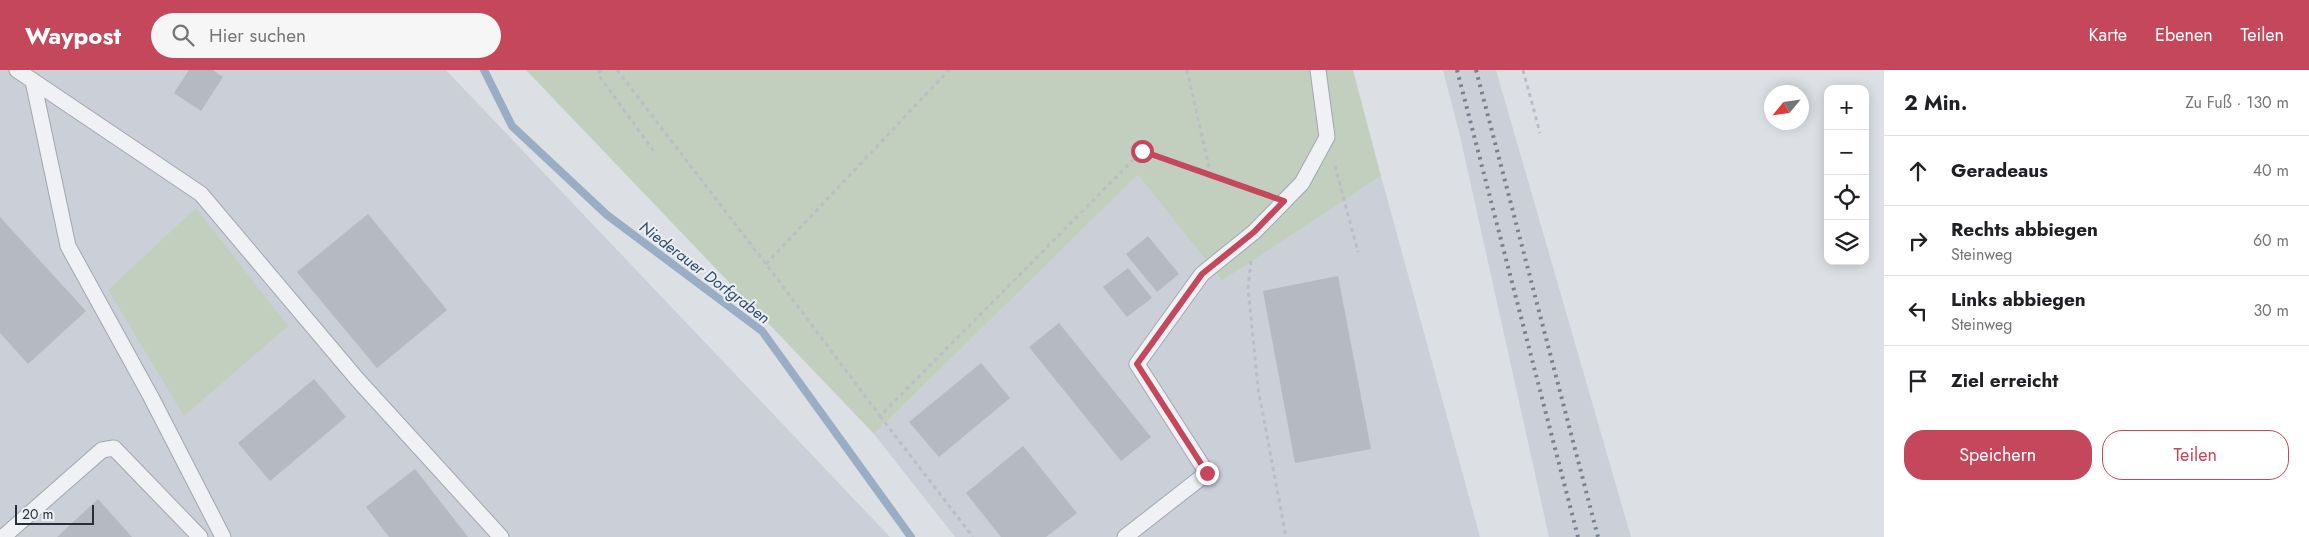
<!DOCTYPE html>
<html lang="de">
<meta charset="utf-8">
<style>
body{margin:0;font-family:Jost,sans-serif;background:#f6f6f6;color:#202124}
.controls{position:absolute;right:15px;top:15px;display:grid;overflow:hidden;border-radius:10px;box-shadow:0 2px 12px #0003}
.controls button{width:45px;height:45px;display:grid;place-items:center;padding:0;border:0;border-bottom:1px solid #e0e0e0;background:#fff;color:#202124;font:25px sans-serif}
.compass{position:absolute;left:1764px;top:15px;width:45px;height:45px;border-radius:50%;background:#fff;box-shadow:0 2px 12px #0003;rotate:241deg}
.scale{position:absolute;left:15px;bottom:12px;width:79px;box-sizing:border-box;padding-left:5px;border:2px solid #272e3b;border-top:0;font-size:14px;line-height:18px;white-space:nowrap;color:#272e3b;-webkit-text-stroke:4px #ebeff3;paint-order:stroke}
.stop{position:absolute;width:15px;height:15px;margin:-11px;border:4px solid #c4475b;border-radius:50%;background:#fff}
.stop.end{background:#c4475b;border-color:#fff;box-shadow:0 1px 5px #0008}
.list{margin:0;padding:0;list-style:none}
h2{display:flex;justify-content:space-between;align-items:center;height:65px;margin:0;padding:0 20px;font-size:21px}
h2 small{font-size:16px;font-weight:400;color:#757577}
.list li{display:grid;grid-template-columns:32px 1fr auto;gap:15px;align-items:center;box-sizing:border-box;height:70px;padding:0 20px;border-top:1px solid #e0e0e0}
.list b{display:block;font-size:19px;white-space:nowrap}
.list p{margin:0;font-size:16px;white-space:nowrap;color:#757577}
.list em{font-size:16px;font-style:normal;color:#757577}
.actions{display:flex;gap:10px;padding:15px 20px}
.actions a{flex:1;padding:11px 0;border:1px solid #c4475b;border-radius:20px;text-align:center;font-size:18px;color:#c4475b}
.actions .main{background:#c4475b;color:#fff}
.icon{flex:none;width:28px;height:28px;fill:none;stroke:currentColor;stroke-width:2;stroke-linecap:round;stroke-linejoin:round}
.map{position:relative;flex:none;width:1884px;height:467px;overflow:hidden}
header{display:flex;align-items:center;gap:30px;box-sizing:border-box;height:70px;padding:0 25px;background:#c4475b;color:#fff}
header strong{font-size:24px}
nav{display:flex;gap:28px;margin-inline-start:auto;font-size:18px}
.search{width:350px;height:45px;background:#f6f6f6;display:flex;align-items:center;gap:12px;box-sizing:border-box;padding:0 18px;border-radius:28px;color:#757577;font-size:19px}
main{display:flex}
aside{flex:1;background:#fff}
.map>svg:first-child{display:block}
</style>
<header>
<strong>Waypost</strong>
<div class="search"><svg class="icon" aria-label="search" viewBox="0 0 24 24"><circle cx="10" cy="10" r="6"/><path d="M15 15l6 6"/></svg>Hier suchen</div>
<nav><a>Karte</a><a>Ebenen</a><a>Teilen</a></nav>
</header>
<main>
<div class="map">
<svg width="1884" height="467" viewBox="0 0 1884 467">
<rect width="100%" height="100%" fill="#dce0e5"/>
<g fill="#cbcfd7">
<polygon points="0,0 446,0 890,467 0,467"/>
<polygon points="1443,0 1496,0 1631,467 1549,467 1460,66"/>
<polygon points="1138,105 1222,211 1381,106 1480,467 955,467 874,364"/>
</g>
<g fill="#c2cfbe">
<polygon points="526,0 1353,0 1381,106 1222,211 1138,105 874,364"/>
<polygon points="196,138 288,256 184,346 108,220"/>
</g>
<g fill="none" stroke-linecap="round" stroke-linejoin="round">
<polyline stroke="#99aec4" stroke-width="8" points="484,0 512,56 607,145 762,261 911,467"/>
</g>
<g fill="#b4b9c2">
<polygon points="189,0 213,0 223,7 201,41 174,23"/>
<polygon points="368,144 447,240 377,298 297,202"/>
<polygon points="0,147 86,241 28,294 0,263"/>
<polygon points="1148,166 1179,204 1157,222 1126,184"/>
<polygon points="1128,198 1152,228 1127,247 1103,217"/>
<polygon points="1338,206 1371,379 1295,393 1263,221"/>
<polygon points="1059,253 1151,367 1121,391 1029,277"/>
<polygon points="981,293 1010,328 939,387 909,352"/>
<polygon points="314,309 346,347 270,411 238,373"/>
<polygon points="1023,376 1077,443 1046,467 1001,467 966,423"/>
<polygon points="415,399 468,467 389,467 366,437"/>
<polygon points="98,429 132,467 57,467"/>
</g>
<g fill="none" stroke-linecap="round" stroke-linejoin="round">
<defs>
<g id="service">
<polyline points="17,0 201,124 357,309 501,467"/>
<polyline points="33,11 68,176 151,327 223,467"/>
<polyline points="3,467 102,380 114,378 200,467"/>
<polyline points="1125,467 1207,403 1137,294 1202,204 1254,162 1302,113 1327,67 1318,0"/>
</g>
</defs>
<use href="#service" stroke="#a2a7af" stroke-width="17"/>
<g stroke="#bbbec4" stroke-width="3" stroke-dasharray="4 4" stroke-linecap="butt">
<polyline points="601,0 598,4 655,83"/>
<polyline points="617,0 766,194 880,346 1142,81 1262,124"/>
<polyline points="1187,0 1211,106"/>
<polyline points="1523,0 1540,63"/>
<polyline points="1335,96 1358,182"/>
<polyline points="1251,191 1248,218 1258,318 1286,467"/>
<polyline points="766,194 949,0"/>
<polyline points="880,346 973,467"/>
</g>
<use href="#service" stroke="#eff1f4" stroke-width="15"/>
<g stroke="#77808e" stroke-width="4" stroke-dasharray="2.5 5" stroke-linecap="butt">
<polyline points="1457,0 1578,467"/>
<polyline points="1476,0 1598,467"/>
</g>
</g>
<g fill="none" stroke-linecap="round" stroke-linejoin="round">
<polyline stroke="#c4475b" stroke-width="6" points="1142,81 1284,131 1254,162 1202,204 1137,294 1207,403"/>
</g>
<g text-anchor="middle" stroke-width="4" stroke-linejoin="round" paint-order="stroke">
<g font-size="16" font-style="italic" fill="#344d6c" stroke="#ebeff3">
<text transform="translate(705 202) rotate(37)" y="6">Niederauer Dorfgraben</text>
</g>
</g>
</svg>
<div class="controls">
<button>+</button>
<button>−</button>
<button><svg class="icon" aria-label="locate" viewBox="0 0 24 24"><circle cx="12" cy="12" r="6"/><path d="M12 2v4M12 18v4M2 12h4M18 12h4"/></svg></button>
<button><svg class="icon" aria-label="layers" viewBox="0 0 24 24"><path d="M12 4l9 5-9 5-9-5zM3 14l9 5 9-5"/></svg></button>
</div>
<svg class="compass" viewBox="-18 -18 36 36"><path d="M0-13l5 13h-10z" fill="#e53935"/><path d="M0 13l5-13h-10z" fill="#757577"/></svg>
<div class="scale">20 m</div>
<div class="stop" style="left:1142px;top:81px"></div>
<div class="stop end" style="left:1207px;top:403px"></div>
</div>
<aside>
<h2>2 Min.<small>Zu Fuß · 130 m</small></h2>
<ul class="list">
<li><svg class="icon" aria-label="ahead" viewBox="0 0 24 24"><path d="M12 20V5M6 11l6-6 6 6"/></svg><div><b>Geradeaus</b></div><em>40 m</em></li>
<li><svg class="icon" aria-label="right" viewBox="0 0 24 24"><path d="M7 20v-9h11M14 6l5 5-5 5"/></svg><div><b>Rechts abbiegen</b><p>Steinweg</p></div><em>60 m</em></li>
<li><svg class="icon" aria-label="left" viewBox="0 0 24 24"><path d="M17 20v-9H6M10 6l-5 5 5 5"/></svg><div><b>Links abbiegen</b><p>Steinweg</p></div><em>30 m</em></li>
<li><svg class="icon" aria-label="arrive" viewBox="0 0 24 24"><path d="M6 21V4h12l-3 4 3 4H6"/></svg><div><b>Ziel erreicht</b></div></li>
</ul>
<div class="actions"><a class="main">Speichern</a><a>Teilen</a></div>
</aside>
</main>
